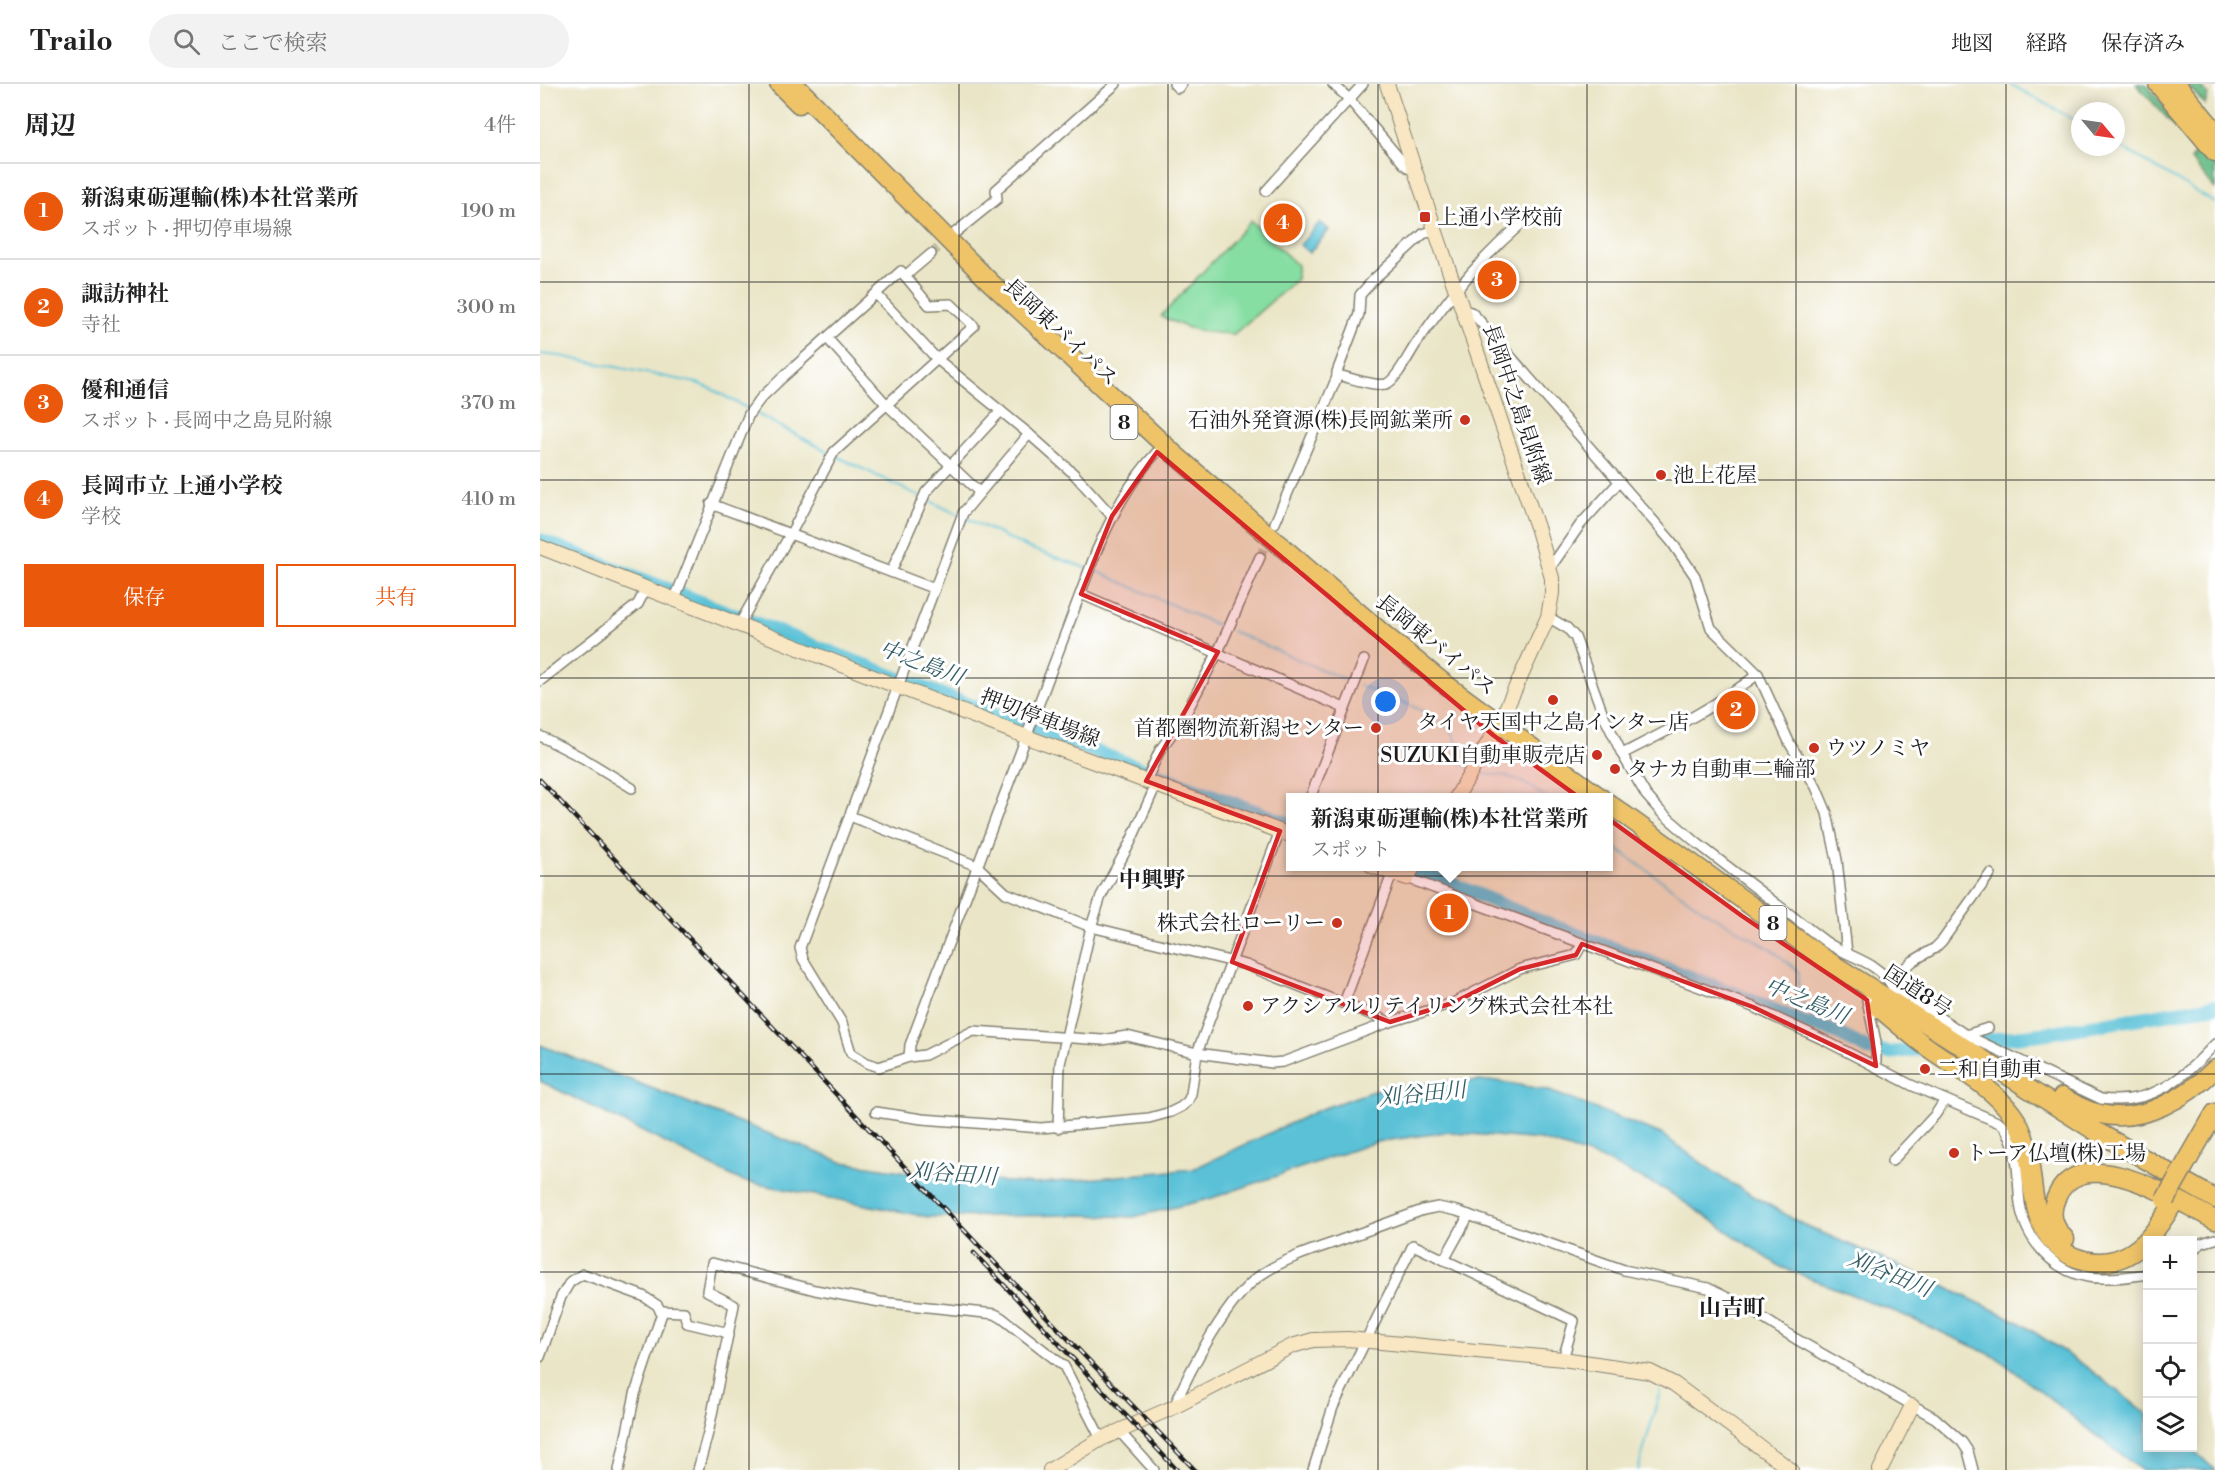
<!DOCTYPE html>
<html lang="ja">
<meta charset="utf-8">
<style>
body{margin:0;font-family:"Libre Bodoni","Noto Serif JP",serif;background:#f2f2f2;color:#222}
.controls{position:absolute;right:18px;bottom:18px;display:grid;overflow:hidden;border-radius:0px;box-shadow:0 3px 15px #0003}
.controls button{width:54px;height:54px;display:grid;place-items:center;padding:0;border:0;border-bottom:2px solid #e0e0e0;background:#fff;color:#222;font:30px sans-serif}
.compass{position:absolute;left:1531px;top:18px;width:54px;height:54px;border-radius:50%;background:#fff;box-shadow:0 3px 15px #0003;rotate:119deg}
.you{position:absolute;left:846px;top:618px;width:21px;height:21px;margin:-15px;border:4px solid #fff;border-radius:50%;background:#1a73e8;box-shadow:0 0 0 9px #1a73e833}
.badge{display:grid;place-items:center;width:39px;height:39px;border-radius:50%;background:#ea580c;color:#fff;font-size:20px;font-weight:700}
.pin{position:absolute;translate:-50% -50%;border:3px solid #fff;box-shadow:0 2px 6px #0006}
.popup{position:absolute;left:746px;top:709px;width:327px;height:78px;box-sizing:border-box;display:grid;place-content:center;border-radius:0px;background:#fff;filter:drop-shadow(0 2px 4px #0005);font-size:20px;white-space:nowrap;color:#767676}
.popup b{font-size:22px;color:#222}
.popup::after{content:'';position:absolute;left:50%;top:100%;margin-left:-12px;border:12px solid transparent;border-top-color:#fff}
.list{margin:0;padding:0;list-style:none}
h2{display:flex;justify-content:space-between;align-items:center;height:78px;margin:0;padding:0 24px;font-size:26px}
h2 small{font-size:20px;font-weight:400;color:#767676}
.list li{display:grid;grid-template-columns:39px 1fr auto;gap:18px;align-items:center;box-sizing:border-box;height:96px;padding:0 24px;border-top:2px solid #e0e0e0}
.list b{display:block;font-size:22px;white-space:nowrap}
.list p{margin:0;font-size:20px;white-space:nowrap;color:#767676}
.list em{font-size:20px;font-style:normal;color:#767676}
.actions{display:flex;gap:12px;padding:18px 24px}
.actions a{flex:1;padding:14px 0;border:2px solid #ea580c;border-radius:0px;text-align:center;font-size:21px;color:#ea580c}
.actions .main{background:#ea580c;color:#fff}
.icon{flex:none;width:33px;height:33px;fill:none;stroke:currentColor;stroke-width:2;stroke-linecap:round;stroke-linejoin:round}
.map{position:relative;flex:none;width:1675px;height:1386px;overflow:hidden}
header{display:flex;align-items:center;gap:36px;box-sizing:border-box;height:84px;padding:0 30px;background:#fff;border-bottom:2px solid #e0e0e0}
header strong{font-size:28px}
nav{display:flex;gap:33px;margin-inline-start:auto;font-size:21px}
.search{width:420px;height:54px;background:#f2f2f2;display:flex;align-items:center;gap:15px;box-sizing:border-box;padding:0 21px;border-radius:33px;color:#767676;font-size:22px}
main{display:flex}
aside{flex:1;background:#fff}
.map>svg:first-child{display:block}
</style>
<header>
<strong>Trailo</strong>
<div class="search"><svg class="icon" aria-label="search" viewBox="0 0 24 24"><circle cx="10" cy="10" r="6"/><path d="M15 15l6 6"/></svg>ここで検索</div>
<nav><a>地図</a><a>経路</a><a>保存済み</a></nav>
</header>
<main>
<aside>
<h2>周辺<small>4件</small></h2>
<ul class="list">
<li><span class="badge">1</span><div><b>新潟東砺運輸(株)本社営業所</b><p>スポット · 押切停車場線</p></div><em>190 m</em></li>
<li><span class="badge">2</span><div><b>諏訪神社</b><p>寺社</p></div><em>300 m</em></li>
<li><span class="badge">3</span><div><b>優和通信</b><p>スポット · 長岡中之島見附線</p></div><em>370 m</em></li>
<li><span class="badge">4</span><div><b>長岡市立 上通小学校</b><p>学校</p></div><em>410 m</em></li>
</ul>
<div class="actions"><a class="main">保存</a><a>共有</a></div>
</aside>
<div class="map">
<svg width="1675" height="1386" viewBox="0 0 1675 1386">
<rect width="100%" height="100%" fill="#fff"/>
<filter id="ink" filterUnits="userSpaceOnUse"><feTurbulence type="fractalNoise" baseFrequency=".0167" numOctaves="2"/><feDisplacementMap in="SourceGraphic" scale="12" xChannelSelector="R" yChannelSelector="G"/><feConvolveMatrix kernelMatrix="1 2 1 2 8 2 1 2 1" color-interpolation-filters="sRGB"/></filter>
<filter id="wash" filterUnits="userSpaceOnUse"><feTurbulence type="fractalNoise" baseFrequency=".008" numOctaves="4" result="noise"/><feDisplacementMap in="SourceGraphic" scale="24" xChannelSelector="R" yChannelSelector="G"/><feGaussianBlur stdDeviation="1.35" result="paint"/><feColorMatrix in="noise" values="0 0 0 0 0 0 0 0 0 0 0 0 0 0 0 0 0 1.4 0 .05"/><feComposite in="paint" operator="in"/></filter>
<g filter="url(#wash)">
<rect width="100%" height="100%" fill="#eae5c6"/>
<path fill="#86dea3" stroke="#517d60" stroke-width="1.5" d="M 711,137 L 757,181 L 757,195 L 694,250 C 663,249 649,246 621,232 Z"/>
<g fill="#6cbd89" stroke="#446c52" stroke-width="1.5">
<polygon points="1596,0 1606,0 1651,55 1649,58"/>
<polygon points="1647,0 1659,0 1668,11 1665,21"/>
<polygon points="1658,63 1675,83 1675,105 1651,76"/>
</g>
<g fill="#5ac1d7" stroke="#3b6e7a" stroke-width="1.5">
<polygon points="780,138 789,146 769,169 760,161"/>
<polygon points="0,961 302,1078 401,1093 494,1100 653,1085 781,1025 839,1005 914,997 957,997 1007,1006 1121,1050 1184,1095 1264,1141 1376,1189 1479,1238 1544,1281 1607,1330 1608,1364 1651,1364 1675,1386 1601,1386 1456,1273 1361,1230 1241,1183 1126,1106 1061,1075 1001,1056 907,1048 836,1058 669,1115 593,1133 543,1131 388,1133 202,1097 0,997"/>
</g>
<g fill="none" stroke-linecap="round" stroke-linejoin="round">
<g stroke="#5ac1d7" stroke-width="2">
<polyline points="1470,0 1540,39"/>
<polyline points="1576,60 1675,119"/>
<polyline points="0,270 20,272 157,299 172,305 210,326"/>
<polyline points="215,329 289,368"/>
<polyline points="294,371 381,413"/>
<polyline points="386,415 419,431"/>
<polyline points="424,433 486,463 546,484"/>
<polyline points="552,485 686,545"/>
<polyline points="692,547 813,599"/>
<path d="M 818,601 C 843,611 908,630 916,656 C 918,662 916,669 914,675 L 928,683"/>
<path d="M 936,687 C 944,692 950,690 959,691 C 976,692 993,704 1006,714"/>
<path d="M 1068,759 L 1165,827 L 1231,865 L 1259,888 C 1257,914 1256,912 1273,931 L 1269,941"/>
<polyline points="1098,1386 1120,1307"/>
</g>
<g stroke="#5ac1d7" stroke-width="14">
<polyline points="0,456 368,598 750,740"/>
<polyline points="861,782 920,803 992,834 1196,910 1269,941 1288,945 1328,965 1350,969 1393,963"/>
<polyline points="1430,958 1501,950 1675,922"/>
</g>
</g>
</g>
<g filter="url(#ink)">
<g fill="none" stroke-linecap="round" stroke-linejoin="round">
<g stroke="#c1bda4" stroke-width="9" stroke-dasharray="9 4.5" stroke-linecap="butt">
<polyline points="391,170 410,154"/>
<polyline points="720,473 730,450"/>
</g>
<defs>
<g id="street">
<polyline points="634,0 638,4 642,0"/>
<polyline points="793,0 809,15 864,80 870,85 874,84"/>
<polyline points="726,107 823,0"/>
<polyline points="416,148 457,115 456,106 576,0"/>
<polyline points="365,192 391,170"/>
<polyline points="336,210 397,275 489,350 534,390 572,432"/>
<path d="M 923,226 L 931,228 L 938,235 L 1131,457 L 1155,492 L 1171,544 L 1218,590 C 1176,623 1129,646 1082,670"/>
<polyline points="287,254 346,320 439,408"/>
<path d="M 797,291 C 808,293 836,303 846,300 C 856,297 869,270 876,260 C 906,216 940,175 981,140"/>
<polyline points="489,350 423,429 260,864 263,875 302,939 311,969 327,979 339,983 369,973 385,971 433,947 562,956 587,952 657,969 732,979 743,978 850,938"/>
<polyline points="171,420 395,505"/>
<polyline points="735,439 797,293 797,288 819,230 820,211 834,195 883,150 895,146"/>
<polyline points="1010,484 1040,441 1079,398"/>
<polyline points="351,488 386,408 461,327"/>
<polyline points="541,510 804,624"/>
<polyline points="135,514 209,330 221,314 242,294 361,187 389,221 411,220 434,242 294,368 251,449 199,541"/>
<path d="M 1008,533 L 1027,544 L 1035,553 L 1063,630 L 1082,670 L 1106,711 L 1121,728 L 1157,759 L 1286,858 C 1307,873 1338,877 1352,902 L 1426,951 L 1561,1015 C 1611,1022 1643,995 1675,960"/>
<polyline points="1218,590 1250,660 1276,703 1287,729 1297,776 1307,869"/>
<polyline points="0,597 98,520 106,504"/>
<polyline points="0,652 43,674 92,704"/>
<polyline points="606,697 620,666 643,635 678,568 720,473"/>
<polyline points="770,714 824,576"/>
<polyline points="310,732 437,782 466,809 551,843 706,881 850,938 913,919 980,885 1036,871 1042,860"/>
<path d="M 867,794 L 1213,923 L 1282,955 L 1371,1001 L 1462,1040 C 1480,1060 1477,1095 1480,1120 C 1485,1154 1512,1187 1548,1193 C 1567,1196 1589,1193 1608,1190"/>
<polyline points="1350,897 1373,877 1395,864 1402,857 1450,790"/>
<polyline points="1327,916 1336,958 1336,982"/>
<polyline points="804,919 852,790"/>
<polyline points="1426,951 1448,944"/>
<path d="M 369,973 L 370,961 L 556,468 C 572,432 589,398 617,368"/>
<polyline points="336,1028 382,1035 501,1044 609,1034 631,1028 641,1023 648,1017 651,1010 657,969 740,747"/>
<polyline points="518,1044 520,980 551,843 561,812 590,759 616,701"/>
<polyline points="1352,1077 1395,1031 1405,1016"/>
<polyline points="1652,1166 1662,1159 1675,1155"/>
<polyline points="904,1176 929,1131"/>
<polyline points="120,1227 144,1228 147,1239 189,1249"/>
<polyline points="0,1273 21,1213 30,1198 43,1190 103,1212 117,1221 122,1229 95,1310 79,1386"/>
<path d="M 634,1323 C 650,1285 688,1213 722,1190 C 743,1176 769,1167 793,1159 C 823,1148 853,1137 883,1126 L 898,1123 L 917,1127 L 1084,1186 L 1168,1204 L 1202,1221 L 1256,1255 L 1395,1334 L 1422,1358 L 1428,1367 L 1433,1386"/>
<polyline points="580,1348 614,1386"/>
<polyline points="158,1386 169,1345 194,1221 167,1207 172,1179 275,1206 340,1218 455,1230 462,1234 524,1282 561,1355"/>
<polyline points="773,1386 793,1323 873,1161 1034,1237 1023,1275"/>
</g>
<g id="secondary">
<polyline points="847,0 874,84 998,446 1012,494 1012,509 1008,533 959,640 916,714"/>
<polyline points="0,463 487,653 750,751"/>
<polyline points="832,782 867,794 874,782"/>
<polyline points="510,1386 561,1355 634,1323 752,1262 773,1256 808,1255 1023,1275 1110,1288 1134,1300 1251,1386"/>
<polyline points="1340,1386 1372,1322"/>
</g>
<g id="highway">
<polyline points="239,0 259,20"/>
<polyline points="254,0 450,198 633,369 848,554 901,597 1061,714"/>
<polyline points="1618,0 1675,68"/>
<polyline points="1636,0 1675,47"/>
<polyline points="1068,719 1285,875 1552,1045 1675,1115"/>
<path d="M 1337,922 C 1351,934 1365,946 1379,957 C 1410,981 1448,998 1472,1030 C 1502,1069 1480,1126 1516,1161 C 1527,1172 1542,1177 1557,1178 C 1595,1179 1615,1149 1633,1120"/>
<path d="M 1522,1013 C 1534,1020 1546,1027 1560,1030 C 1602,1040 1646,1014 1675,985"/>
<polyline points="1649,1074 1675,1029"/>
<path d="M 1525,1155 C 1513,1143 1509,1130 1516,1114 C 1541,1054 1638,1117 1675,1136"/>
</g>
</defs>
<use href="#street" stroke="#838071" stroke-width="12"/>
<use href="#secondary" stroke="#838071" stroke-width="16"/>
<use href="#highway" stroke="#838071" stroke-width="21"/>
<use href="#street" stroke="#fff" stroke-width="9"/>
<use href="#secondary" stroke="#f9e7c3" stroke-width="14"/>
<use href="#highway" stroke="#efc469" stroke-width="18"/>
<defs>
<g id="rail">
<polyline points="0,696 473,1198 655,1386"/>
<polyline points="434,1169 637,1386"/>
</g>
</defs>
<use href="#rail" stroke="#1c1c1c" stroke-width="4.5"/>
<use href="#rail" stroke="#fff" stroke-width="2" stroke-dasharray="7" stroke-linecap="butt"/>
<defs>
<polyline id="highway-bridge" points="1625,1116 1649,1074"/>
</defs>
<use href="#highway-bridge" stroke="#838071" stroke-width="21" stroke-linecap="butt"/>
<use href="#highway-bridge" stroke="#efc469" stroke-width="18"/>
</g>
</g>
<path fill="#d62828" fill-opacity="0.2" stroke="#d62828" stroke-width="4.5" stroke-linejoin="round" d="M 617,368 L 953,651 L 1202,832 L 1327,916 L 1336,982 L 1213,923 L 1042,860 L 1036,871 L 980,885 L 913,919 L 850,938 L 692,878 L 740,747 L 606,697 L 678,568 L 541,510 L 572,432 Z"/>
<path fill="none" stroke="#1c1c1c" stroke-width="1.5" stroke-opacity="0.55" d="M 209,0 L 209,1386M 419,0 L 419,1386M 628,0 L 628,1386M 838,0 L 838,1386M 1047,0 L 1047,1386M 1256,0 L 1256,1386M 1466,0 L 1466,1386M 0,198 L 1675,198M 0,396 L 1675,396M 0,594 L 1675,594M 0,792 L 1675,792M 0,990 L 1675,990M 0,1188 L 1608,1188M 1652,1188 L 1675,1188"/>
<g fill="#c8321e" stroke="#fff" stroke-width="2">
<rect x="879" y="127" width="12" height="12" rx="3"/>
<circle cx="925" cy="336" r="6"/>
<circle cx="1121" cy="391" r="6"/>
<circle cx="1013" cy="616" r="6"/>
<circle cx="836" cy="644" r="6"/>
<circle cx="1274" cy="664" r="6"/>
<circle cx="1057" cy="671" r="6"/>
<circle cx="1075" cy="685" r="6"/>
<circle cx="797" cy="839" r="6"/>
<circle cx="708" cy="922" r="6"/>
<circle cx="1385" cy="985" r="6"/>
<circle cx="1414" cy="1069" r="6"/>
</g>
<g text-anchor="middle" stroke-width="6" stroke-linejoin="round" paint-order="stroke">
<g fill="#fff" stroke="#606060" stroke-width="1.5">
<rect x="570.5" y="321" width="27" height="34" rx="4.5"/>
<rect x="1219.5" y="822" width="27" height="34" rx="4.5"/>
</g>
<g font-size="20" font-weight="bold" fill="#1c1c1c">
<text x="584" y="345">8</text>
<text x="1233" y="846">8</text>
</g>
<g font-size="21" fill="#1c1c1c" stroke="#fff" text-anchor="start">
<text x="897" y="140">上通小学校前</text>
<text x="913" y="343" text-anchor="end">石油外発資源(株)長岡鉱業所</text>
<text x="1133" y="398">池上花屋</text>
<text x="1013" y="645" text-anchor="middle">タイヤ天国中之島インター店</text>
<text x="824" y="651" text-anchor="end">首都圏物流新潟センター</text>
<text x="1286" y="671">ウツノミヤ</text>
<text x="1045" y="678" text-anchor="end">SUZUKI自動車販売店</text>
<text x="1087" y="692">タナカ自動車二輪部</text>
<text x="785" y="846" text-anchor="end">株式会社ローリー</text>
<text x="720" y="929">アクシアルリテイリング株式会社本社</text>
<text x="1397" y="992">二和自動車</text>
<text x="1426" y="1076">トーア仏壇(株)工場</text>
</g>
<g font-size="21" fill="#1c1c1c" stroke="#fff">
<text transform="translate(521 248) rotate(43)" y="7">長岡東バイパス</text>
<text transform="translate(977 320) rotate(71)" y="7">長岡中之島見附線</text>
<text transform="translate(896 561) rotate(39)" y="7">長岡東バイパス</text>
<text transform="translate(500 634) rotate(21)" y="7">押切停車場線</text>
<text transform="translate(1378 907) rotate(33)" y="7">国道8号</text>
</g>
<g font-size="22" font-style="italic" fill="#355e67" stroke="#fff">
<text transform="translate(382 578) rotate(21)" y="8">中之島川</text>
<text transform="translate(1267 916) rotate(22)" y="8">中之島川</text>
<text transform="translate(882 1009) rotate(-6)" y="8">刈谷田川</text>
<text transform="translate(413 1089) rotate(4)" y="8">刈谷田川</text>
<text transform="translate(1350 1189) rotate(22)" y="8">刈谷田川</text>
</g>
<g font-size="22" font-weight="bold" fill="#1c1c1c" stroke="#fff">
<text x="612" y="803">中興野</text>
<text x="1192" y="1231">山吉町</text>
</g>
</g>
</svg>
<div class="controls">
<button>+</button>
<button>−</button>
<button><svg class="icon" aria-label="locate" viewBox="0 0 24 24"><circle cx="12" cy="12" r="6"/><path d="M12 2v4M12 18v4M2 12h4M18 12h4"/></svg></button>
<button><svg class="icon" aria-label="layers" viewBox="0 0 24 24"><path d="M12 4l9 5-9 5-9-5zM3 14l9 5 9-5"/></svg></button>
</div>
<svg class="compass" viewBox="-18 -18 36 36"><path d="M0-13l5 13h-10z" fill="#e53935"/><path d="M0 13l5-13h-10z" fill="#767676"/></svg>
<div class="you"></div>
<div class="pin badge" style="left:909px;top:829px">1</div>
<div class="popup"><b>新潟東砺運輸(株)本社営業所</b>スポット</div>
<div class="pin badge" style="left:1196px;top:626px">2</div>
<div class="pin badge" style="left:957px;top:196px">3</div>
<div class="pin badge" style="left:743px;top:139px">4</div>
</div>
</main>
